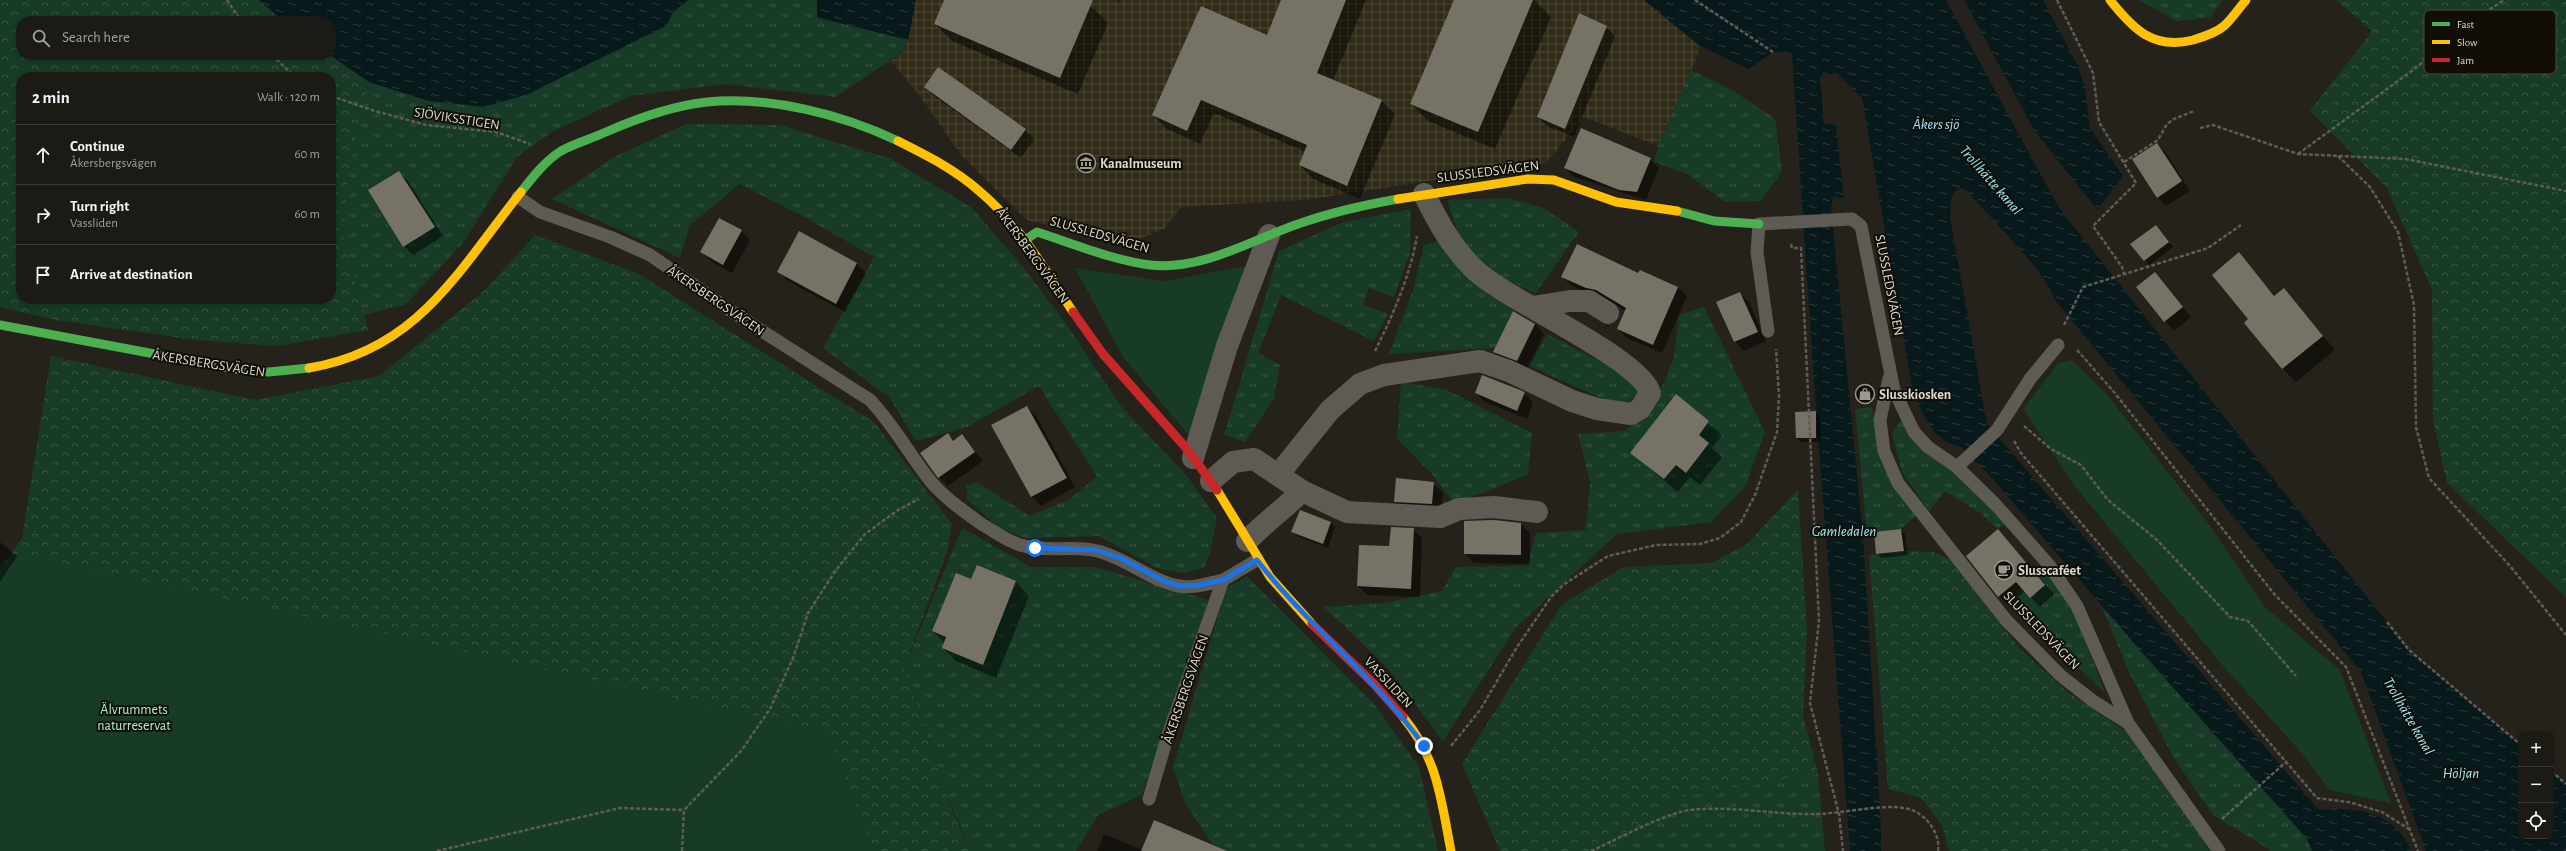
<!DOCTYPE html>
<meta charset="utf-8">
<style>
body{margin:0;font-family:"Alegreya Sans",sans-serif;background:#282722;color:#f1f3f6}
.controls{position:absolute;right:12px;bottom:12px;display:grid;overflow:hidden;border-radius:8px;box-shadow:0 2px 6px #0003}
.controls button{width:36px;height:36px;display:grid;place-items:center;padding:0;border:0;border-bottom:1px solid #393834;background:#1b1a14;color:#f1f3f6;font:20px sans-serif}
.stop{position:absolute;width:12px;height:12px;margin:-9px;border:3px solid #1a73e8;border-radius:50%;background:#fff}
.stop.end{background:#1a73e8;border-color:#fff;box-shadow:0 1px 4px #0008}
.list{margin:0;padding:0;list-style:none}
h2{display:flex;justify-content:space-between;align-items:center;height:52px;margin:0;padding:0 16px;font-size:17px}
h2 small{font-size:13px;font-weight:400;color:#a0a1a0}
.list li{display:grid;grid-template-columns:26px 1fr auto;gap:12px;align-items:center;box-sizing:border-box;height:60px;padding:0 16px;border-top:1px solid #393834}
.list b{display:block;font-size:15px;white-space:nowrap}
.list p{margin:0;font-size:13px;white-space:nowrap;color:#a0a1a0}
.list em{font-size:13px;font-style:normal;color:#a0a1a0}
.icon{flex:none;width:22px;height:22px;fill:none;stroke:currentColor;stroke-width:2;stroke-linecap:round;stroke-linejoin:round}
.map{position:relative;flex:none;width:2566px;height:851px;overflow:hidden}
.search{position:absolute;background:#1b1a14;box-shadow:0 2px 6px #0003;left:16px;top:16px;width:320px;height:44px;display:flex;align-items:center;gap:10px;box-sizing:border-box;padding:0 14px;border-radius:16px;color:#a0a1a0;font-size:15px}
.panel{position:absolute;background:#1b1a14;box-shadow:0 2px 6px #0003;left:16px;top:72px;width:320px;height:232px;border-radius:16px}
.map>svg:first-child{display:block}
</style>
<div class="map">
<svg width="2566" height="851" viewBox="0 0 2566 851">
<defs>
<pattern id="industrial-grid" width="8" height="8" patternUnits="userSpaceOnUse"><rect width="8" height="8" fill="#302b16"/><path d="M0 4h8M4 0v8" fill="none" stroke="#4d4937"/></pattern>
<pattern id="grass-tufts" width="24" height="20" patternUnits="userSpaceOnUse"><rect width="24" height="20" fill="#173b27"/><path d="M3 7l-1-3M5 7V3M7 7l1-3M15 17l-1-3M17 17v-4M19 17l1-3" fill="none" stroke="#385745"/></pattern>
<pattern id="forest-crowns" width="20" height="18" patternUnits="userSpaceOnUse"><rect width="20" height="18" fill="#173b27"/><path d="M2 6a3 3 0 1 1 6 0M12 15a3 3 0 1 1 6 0" fill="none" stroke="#385745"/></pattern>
<pattern id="water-ripples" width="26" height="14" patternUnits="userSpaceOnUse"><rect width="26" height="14" fill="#08191c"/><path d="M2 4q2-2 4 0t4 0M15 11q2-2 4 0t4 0" fill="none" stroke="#2b3a3c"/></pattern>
</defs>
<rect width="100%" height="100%" fill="#24221a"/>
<polygon fill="url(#industrial-grid)" points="916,0 1115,0 1121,3 1122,0 1644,0 1700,46 1696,59 1658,146 1584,117 1546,163 1305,200 1181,207 1164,229 1127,244 1027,220 961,155 917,92 891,61 903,52 908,41"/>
<g fill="url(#grass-tufts)">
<polygon points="688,0 817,0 817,18 908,40 903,52 835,97 725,84 631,96 553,131 517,157 463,243 405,305 364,315 343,235 349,170 369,82 429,101 666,26 673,12"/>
<polygon points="2139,0 2222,0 2211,17 2177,21"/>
<polygon points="1691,70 1732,90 1775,119 1782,171 1761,201 1725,202 1687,174 1654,162 1658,146"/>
<polygon points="686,124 780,125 891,159 972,208 1025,269 1065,322 1120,405 1187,476 1217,518 1210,552 1204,568 1182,573 1157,568 1099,536 1025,538 998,527 967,499 967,486 977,482 1030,516 1068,500 1097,477 1039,386 967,427 916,441 890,398 823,348 874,257 808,219 740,184 689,226 680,258 552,199 614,157"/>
<polygon points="1507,198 1544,208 1579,232 1535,294 1478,264 1457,231 1447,200"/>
<polygon points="1411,209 1410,253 1394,297 1369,288 1363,305 1388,314 1374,341 1281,295 1258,353 1280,365 1274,398 1245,442 1224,435 1279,251 1343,222"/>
<polygon points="1440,241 1514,309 1495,348 1389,354 1413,290 1424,245"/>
<polygon points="1704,307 1765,432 1745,487 1711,522 1617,534 1516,627 1443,741 1388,668 1324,607 1384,603 1442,591 1456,567 1527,566 1536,533 1586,530 1590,482 1578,434 1626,431 1663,385 1674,357 1679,315"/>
<polygon points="1547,334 1634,379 1641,389 1627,404 1607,401 1530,366"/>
<polygon points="1401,382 1447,390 1532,433 1528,474 1486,492 1453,502 1432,474 1397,439"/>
<polygon points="1872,407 1877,433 1919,513 1901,529 1867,533 1855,409"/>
<polygon points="1901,419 2006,523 1998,529 1980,513 1945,491 1929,511 1902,472 1892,434"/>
<polygon points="962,528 1031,567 1095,567 1209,600 1142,795 1098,815 1076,851 971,851 950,802 904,668"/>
<polygon points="2045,566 2071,603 2105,693 2041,633 2011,596"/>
<polygon points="1247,576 1374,704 1419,767 1438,851 1218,851 1213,845 1185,803 1173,767 1226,589"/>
<polygon points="2101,605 2307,839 2312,851 2272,851 2213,815 2173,757 2130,674"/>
<polygon points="1818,774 1825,851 1559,851 1684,796"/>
<polygon points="2187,816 2210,851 2149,851"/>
</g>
<g fill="url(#forest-crowns)" fill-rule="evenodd">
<path d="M 0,0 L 259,0 L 283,21 L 21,21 L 21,55 L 330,55 L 369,82 L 349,170 L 343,235 L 368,330 L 278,346 L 196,340 L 56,320 L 0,307 ZM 21,77 L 331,77 L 331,299 L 21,299 Z"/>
<polygon points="2336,0 2566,0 2566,597 2447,483 2433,420 2432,290 2387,188 2310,111 2372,31"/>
<polygon points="535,235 639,274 874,422 952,524 947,552 904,668 954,815 971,851 0,851 0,567 22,538 51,356 255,400 379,376 486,289"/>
<polygon points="1798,489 1807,630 1803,715 1818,774 1684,796 1598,851 1500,851 1462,764 1562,604 1624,567 1712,563 1748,543"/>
<polygon points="1904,551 1933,552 1953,561 2020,649 2069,693 2127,732 2187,816 2149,851 1949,851 1942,825 1921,798 1888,789 1869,555"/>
</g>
<g fill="#173b27">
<polygon points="1246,266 1190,437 1123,357 1075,268 1164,281"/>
<polygon points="2072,360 2108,396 2208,523 2265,607 2340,670 2391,803 2330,790 2297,748 2223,666 2072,483 2023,409 2058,363"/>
<polygon points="17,553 828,732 874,851 0,851 0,582"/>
</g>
<g fill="url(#water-ripples)">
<polygon points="259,0 688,0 673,12 666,26 528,94 484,107 429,101 369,82 330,55 331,21 283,21"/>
<polygon points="817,0 916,0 908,40 817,17"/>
<path d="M 1644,0 L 1946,0 L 2059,208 L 2409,650 L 2521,745 L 2521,836 L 2551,836 L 2551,771 L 2566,784 L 2566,851 L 2426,851 L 2361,672 L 2055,300 C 2043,268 1990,218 1966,190 L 1959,188 C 1949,194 1951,207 1950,217 L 1987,424 L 2319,810 C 2356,806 2396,812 2411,851 L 2312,851 L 2307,839 L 2139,649 L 1990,476 L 1961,447 L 1948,443 L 1935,433 L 1922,413 L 1912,386 L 1862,98 L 1837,73 L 1820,76 L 1824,124 L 1836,125 L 1844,198 L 1833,197 L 1831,208 L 1863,536 L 1881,826 L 1881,851 L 1850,851 L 1815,396 L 1792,53 L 1773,52 L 1749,69 L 1700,46 Z"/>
<polygon points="1964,0 2043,0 2078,66 2085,88 2090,128 2123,176 2097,210 2034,130"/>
</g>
<g fill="#0007">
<polygon points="945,0 1078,0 1091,6 1108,23 1078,94 952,41 935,24"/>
<polygon points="1283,0 1366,0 1333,80 1382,101 1395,114 1360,199 1313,179 1300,165 1306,152 1214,113 1200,144 1167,129 1153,115 1267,36"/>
<polygon points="1455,0 1534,0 1551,17 1495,149 1428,121 1411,104"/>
<polygon points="1606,27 1615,36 1574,137 1547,126 1538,117"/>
<polygon points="925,87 1025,130 1034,139 1021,158 934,96"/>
<polygon points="2157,144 2166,153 2190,191 2166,206 2157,197"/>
<polygon points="1650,159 1659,168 1646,200 1574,177 1565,168"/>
<polygon points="399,172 408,181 443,236 413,255 404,246"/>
<polygon points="2160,230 2173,247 2149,265 2132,244"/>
<polygon points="741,231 750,240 732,273 711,261 702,252"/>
<polygon points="800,233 857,264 866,273 845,312 788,281 779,272"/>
<polygon points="2239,254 2275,296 2284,290 2335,350 2296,382 2282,368 2250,319"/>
<polygon points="2155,274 2191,317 2174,331 2137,288"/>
<polygon points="1639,275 1678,287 1687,296 1662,353 1627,338 1618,329 1626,311 1606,299 1596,297 1572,286 1563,277"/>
<polygon points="1739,293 1749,302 1766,341 1744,351 1735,342 1717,303"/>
<polygon points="1535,324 1544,334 1526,370 1503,361 1494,352"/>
<polygon points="1476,393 1524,393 1533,402 1527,419 1485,402"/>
<polygon points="1676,396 1722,435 1712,448 1722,457 1700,485 1690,477 1678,492 1632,453"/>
<polygon points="1027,407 1036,416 1075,487 1041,506 1032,497 993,426"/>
<polygon points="1815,412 1820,416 1820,442 1801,442 1797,438"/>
<polygon points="948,435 955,441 962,436 983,461 948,486 939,477"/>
<polygon points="1433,483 1443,493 1441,513 1404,511 1395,502"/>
<polygon points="1331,523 1335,527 1328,548 1297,536 1292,532"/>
<polygon points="1521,524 1530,533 1530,564 1474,563 1465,554"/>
<polygon points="1413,529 1422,538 1420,597 1367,595 1358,586 1390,547"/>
<polygon points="1901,530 1905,534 1908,555 1882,558 1877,554"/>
<polygon points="1998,530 2054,594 2040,607 2025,591 2008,605 1999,596"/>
<polygon points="0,542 17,556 0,582"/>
<polygon points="978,567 1016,582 1029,596 996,678 956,661 943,648 945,643 933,631 972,580"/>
<polygon points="1104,834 1143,850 1203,851 1097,851"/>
</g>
<g fill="#767265">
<polygon points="944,0 1093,0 1060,78 934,24"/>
<polygon points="1281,0 1346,0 1317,73 1382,100 1347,186 1299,165 1307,145 1201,100 1187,131 1152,115 1201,6 1267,35"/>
<polygon points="1454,0 1533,0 1478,132 1410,104"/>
<polygon points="1579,13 1607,26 1565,129 1537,117"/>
<polygon points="938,67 1026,129 1011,150 924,87"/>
<polygon points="1581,128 1651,158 1637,192 1619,190 1564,168"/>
<polygon points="2157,143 2182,181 2157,198 2132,159"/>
<polygon points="399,171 435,227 403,247 368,190"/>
<polygon points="719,218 742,230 723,265 700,252"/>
<polygon points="2156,225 2169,242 2144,261 2130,244"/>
<polygon points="799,231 857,263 836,304 777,272"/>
<polygon points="1577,244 1638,273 1640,270 1678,287 1653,345 1617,329 1626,308 1596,290 1586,288 1561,277"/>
<polygon points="2239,252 2274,296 2284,288 2323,336 2282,369 2244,323 2248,319 2212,275"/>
<polygon points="2155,272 2183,307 2164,322 2136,287"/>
<polygon points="1740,292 1758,332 1734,342 1716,302"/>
<polygon points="1513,311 1535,324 1517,361 1493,352"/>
<polygon points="1482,375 1525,392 1517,411 1475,393"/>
<polygon points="1676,394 1709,421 1699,435 1709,443 1686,473 1676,465 1664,479 1630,453"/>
<polygon points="1027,406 1067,478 1031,497 991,425"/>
<polygon points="1816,411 1816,438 1796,438 1795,412"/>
<polygon points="948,433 953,441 962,434 975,452 938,478 920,453"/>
<polygon points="1396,478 1434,482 1432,504 1394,502"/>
<polygon points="1300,510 1331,522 1323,544 1291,532"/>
<polygon points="1494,520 1521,523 1521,555 1464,554 1464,521"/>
<polygon points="1391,527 1414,528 1411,589 1357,586 1359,545 1389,546"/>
<polygon points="1901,529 1904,551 1876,554 1874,532"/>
<polygon points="1998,529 2045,585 2030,598 2016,582 1998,597 1966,556"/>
<polygon points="977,565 1016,581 983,665 942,648 946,637 932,631 956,573 971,579"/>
<polygon points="1154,820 1227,851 1141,851"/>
</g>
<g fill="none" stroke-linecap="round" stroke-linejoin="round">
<g stroke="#5e5c56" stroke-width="2.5" stroke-dasharray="4 2" stroke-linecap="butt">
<polyline points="227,0 241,21"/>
<polyline points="1695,0 1773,52"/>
<polyline points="2057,0 2093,73 2099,122 2136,183 2093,226 2122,267 2124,274"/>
<polyline points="272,55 295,77"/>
<polyline points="331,96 375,111 426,125 496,132 530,144"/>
<polyline points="2200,128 2213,125 2298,154 2405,159 2566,191"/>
<polyline points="2298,154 2413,70 2477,18 2504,0"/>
<polyline points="2338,156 2370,187 2398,232 2414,305 2416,427 2429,478 2510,566 2566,635"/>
<polyline points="2124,162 2158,140 2167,124 2174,119 2194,111"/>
<polyline points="1791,244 1792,248 1801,248 1819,621 1810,703 1839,814 1843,851"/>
<polyline points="2064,325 2083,287 2208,248 2241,225"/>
<polyline points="2077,350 2114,392 2275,595 2346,667 2418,851"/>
<path d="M 1375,351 C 1393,315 1410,276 1417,236"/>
<polyline points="2024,426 2051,449 2081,465 2108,500 2157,540 2230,617 2248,621 2296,676"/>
<polyline points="2014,441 2021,453 2317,798 2349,802 2382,812 2409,829"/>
<polyline points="2387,622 2409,650 2521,745"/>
<polyline points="1451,746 1480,710 1517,647 1551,597 1563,585 1608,556 1656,545 1700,544 1720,538 1741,522 1755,495 1777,432 1779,396 1776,349"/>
<polyline points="2551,771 2566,784"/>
<polyline points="2222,819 2287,761"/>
<polyline points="437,851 620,808 684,810"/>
<polyline points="682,851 684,810 741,751 770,709 793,658 808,613 836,570 865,534 898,510 919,499"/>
<path d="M 1591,851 C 1620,838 1650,821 1680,812 C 1716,803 1774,815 1813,814 C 1841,814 1879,804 1904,808 C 1923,810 1941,832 1938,851"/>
</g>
<g stroke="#5d5b54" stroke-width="13">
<path d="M 518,197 L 540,212 L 610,237 L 650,255 L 740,317 L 870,400 C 894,425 910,456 932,483 C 946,499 965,512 983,525 C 995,532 1007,541 1020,545 C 1047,553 1078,544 1104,553 C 1129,561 1153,581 1179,586 C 1193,589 1209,583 1223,580"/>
<polyline points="1768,331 1757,252 1759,224 1852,219 1861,226 1894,390 1914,432 1928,447 1957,467 1995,504 2049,565 2077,606 2128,723 2219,851"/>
<polyline points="1889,378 1880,420 1884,451 1898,483 2006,620 2060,675 2093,701 2128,723"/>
<polyline points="1957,467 1997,430 2030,379 2058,345"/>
<polyline points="1149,799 1167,738 1223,580 1257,560"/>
</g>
<g stroke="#5d5b54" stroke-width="22">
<polyline points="1532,307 1570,301 1589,301 1608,313"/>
<polyline points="1193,458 1227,346 1269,235"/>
<path d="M 1278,475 L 1330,410 L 1360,384 L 1384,375 L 1480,361 L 1509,371 L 1572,401 L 1597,409 L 1631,414 L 1640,409 L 1650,393 C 1640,358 1508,301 1475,270 C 1452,248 1438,222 1424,194"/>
<polyline points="1211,481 1233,462 1254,459 1302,491 1347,512 1440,517 1459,509 1494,507 1537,512"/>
<path d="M 1247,541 C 1264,523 1284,509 1302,491"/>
</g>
<g stroke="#4caf50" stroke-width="9">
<path d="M 521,192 C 532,178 545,161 561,151 C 575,143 591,139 606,132 C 638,118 671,106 707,102 C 770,96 841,114 898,141"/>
<polyline points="1677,211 1714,221 1759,224"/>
<path d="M 1025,240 L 1037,232 C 1074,244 1112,260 1150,265 C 1203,271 1253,239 1301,223 C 1333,212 1364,205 1398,199"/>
<polyline points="0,325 240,370 269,372 309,368"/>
</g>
<g stroke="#ffc107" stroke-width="9">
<path d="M 2110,0 C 2133,29 2153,50 2193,40 C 2203,37 2216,33 2224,26 C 2232,19 2239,8 2246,0"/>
<path d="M 898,141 C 926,155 954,169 978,190 C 1018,223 1045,269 1073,312"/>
<polyline points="1398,199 1528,179 1554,180 1616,202 1677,211"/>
<path d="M 309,368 C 418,350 458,271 521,192"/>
<polyline points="1217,490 1270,577 1312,624"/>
<path d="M 1403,717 C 1438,759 1441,800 1451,851"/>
</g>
<g stroke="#c62828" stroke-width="9">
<polyline points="1073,312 1103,354 1187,449 1217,490"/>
<polyline points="1312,624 1374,684 1403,717"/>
</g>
</g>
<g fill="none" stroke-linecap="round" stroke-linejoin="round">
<path stroke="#1a73e8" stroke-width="5" d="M 1035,548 L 1096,550 L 1120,558 L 1166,582 L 1180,586 L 1199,585 L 1223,580 L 1257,560 C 1308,626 1375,677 1424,746"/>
</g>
<defs>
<symbol id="museum-ring" viewBox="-11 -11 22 22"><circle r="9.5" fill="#100e07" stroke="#9c9990" stroke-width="1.5"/><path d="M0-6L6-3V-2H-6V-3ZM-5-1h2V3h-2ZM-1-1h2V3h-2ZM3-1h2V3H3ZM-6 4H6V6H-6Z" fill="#9c9990"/></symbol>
<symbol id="shop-ring" viewBox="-11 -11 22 22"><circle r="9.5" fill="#100e07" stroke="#9c9990" stroke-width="1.5"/><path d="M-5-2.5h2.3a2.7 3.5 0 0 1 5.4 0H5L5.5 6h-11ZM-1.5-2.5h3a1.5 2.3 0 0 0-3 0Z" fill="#9c9990"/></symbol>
<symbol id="cafe-ring" viewBox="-11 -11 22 22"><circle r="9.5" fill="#100e07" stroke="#9c9990" stroke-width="1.5"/><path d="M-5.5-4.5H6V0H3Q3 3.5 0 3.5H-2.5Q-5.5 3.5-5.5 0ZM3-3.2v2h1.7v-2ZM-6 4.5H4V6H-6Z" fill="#9c9990"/></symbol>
</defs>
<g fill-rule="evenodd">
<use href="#museum-ring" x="1075" y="152" width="22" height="22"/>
<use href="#shop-ring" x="1854" y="383" width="22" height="22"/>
<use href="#cafe-ring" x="1993" y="559" width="22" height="22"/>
</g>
<g text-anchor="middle" stroke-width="4" stroke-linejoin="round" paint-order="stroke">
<g font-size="14" fill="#dcd9cf" stroke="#100e07">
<text transform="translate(457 118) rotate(9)" y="5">SJÖVIKSSTIGEN</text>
<text transform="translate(1488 171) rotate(-7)" y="5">SLUSSLEDSVÄGEN</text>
<text transform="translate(1100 234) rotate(16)" y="5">SLUSSLEDSVÄGEN</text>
<text transform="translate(1033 255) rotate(54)" y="5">ÅKERSBERGSVÄGEN</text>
<text transform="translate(1890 285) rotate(79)" y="5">SLUSSLEDSVÄGEN</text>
<text transform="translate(716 300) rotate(34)" y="5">ÅKERSBERGSVÄGEN</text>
<text transform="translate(209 363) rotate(9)" y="5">ÅKERSBERGSVÄGEN</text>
<text transform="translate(2042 630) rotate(46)" y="5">SLUSSLEDSVÄGEN</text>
<text transform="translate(1389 682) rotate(47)" y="5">VASSLIDEN</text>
<text transform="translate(1185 689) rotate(-71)" y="5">ÅKERSBERGSVÄGEN</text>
</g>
<g font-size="14" font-weight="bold" fill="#dcd9cf" stroke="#100e07" text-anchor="start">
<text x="1100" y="168">Kanalmuseum</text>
<text x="1879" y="399">Slusskiosken</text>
<text x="2018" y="575">Slusscaféet</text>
</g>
<g font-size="14" fill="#a7f4c7" stroke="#100e07">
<text x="134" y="714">Älvrummets<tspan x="134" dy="16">naturreservat</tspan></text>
</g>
<g font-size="15" font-style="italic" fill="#9deaf9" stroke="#100e07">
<text x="1936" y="129">Åkers sjö</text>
<text transform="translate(1991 180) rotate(49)" y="5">Trollhätte kanal</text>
<text x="1844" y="536">Gamledalen</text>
<text transform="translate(2409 716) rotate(60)" y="5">Trollhätte kanal</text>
<text x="2461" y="778">Höljan</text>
</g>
</g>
<rect x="2424" y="10" width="132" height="64" rx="6" fill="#100e07" stroke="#4d4b43" stroke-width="1"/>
<rect x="2432" y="22" width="18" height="4" fill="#4caf50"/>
<rect x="2432" y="40" width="18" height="4" fill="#ffc107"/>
<rect x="2432" y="58" width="18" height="4" fill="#c62828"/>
<g font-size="11" fill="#dcd9cf">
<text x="2457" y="28">Fast</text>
<text x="2457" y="46">Slow</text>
<text x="2457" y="64">Jam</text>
</g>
</svg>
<div class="controls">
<button>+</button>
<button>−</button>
<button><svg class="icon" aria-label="locate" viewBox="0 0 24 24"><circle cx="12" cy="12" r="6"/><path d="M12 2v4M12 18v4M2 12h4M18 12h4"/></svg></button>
</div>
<div class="stop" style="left:1035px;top:548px"></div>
<div class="stop end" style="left:1424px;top:746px"></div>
<div class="search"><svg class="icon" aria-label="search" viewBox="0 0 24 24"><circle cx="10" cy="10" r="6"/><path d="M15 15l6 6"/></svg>Search here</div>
<section class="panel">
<h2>2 min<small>Walk · 120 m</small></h2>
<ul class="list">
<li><svg class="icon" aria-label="ahead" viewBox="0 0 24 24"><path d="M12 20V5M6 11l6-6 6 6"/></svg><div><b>Continue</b><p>Åkersbergsvägen</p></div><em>60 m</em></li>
<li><svg class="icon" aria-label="right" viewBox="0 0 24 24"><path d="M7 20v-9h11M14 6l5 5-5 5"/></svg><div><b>Turn right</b><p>Vassliden</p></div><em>60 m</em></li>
<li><svg class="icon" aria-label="arrive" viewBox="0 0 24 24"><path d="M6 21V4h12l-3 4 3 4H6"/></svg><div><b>Arrive at destination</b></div></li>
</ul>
</section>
</div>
